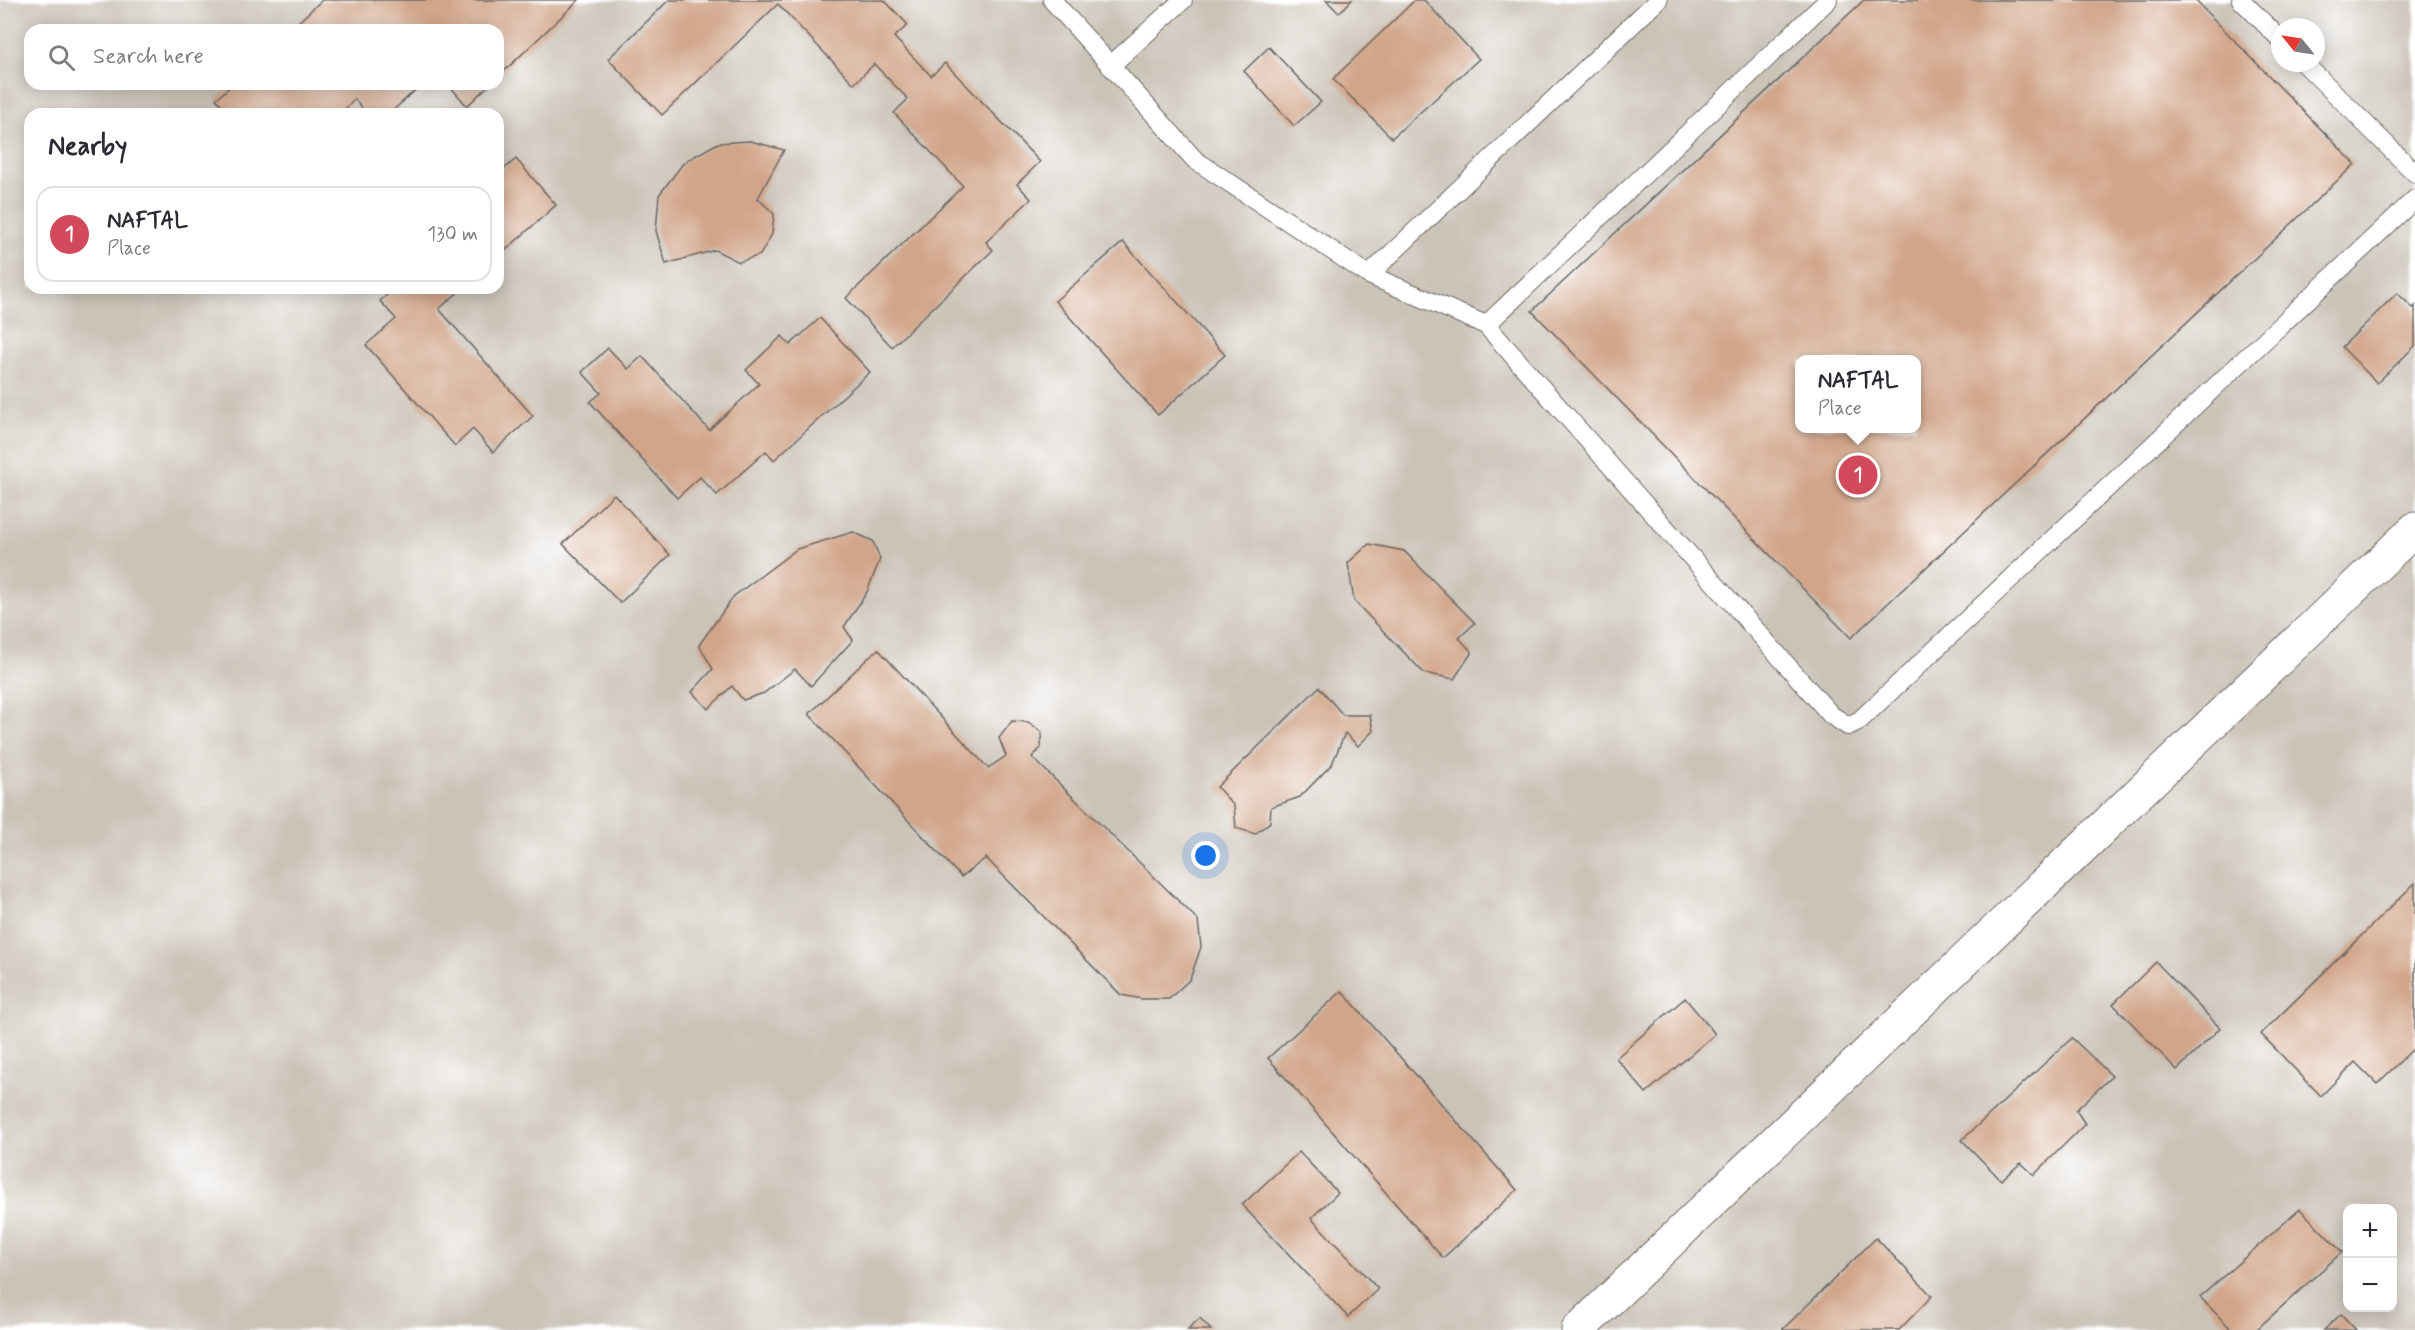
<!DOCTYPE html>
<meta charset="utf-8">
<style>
body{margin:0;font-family:Mynerve,sans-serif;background:#f7f7f7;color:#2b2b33}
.controls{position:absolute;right:18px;bottom:18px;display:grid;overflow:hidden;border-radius:12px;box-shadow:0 3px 15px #0003}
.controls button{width:54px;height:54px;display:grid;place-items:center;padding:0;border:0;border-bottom:2px solid #e1e1e2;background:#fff;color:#2b2b33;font:30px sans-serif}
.compass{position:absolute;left:2271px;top:18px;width:54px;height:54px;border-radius:50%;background:#fff;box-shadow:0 3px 15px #0003;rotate:300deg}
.you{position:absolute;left:1206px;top:856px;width:21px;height:21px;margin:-15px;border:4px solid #fff;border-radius:50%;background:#1a73e8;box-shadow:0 0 0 9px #1a73e833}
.badge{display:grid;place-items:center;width:39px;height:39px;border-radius:50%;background:#d1495b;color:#fff;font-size:20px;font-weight:700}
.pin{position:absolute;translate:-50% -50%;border:3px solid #fff;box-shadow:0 2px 6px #0006}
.popup{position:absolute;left:1795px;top:355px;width:126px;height:78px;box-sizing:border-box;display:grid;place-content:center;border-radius:12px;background:#fff;filter:drop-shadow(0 2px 4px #0005);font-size:20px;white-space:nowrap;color:#7c7c81}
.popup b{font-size:22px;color:#2b2b33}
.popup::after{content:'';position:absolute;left:50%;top:100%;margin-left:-12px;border:12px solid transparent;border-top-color:#fff}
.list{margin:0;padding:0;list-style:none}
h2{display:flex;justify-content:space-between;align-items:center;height:78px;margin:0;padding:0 24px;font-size:26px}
h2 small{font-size:20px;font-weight:400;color:#7c7c81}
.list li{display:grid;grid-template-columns:39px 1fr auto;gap:18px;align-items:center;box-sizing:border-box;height:96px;margin:0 12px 12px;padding:0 12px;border:2px solid #e1e1e2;border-radius:18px}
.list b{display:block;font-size:22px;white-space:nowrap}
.list p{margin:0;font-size:20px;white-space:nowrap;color:#7c7c81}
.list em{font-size:20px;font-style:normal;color:#7c7c81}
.icon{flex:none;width:33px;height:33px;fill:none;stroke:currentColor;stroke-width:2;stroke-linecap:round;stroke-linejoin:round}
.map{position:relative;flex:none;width:2415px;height:1330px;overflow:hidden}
.search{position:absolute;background:#fff;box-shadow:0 3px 15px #0003;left:24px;top:24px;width:480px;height:66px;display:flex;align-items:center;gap:15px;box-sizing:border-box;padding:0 21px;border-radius:18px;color:#7c7c81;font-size:22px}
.panel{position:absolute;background:#fff;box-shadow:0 3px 15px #0003;left:24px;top:108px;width:480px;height:186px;border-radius:18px}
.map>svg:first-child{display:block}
</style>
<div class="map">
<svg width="2415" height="1330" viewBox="0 0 2415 1330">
<rect width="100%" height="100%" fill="#fff"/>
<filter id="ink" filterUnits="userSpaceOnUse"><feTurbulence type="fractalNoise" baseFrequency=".0167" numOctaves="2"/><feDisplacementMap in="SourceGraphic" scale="12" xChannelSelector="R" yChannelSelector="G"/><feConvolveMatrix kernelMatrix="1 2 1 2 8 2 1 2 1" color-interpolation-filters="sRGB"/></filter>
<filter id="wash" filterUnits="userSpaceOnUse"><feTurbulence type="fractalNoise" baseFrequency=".008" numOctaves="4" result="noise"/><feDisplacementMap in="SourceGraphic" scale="24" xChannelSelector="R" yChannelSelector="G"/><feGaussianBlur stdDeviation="1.35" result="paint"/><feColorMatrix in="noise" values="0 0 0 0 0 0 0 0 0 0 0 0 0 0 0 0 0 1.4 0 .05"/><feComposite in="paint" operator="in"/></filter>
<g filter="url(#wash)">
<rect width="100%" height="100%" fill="#fbf0e3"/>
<path fill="#cac3b8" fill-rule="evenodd" d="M 0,0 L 2415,0 L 2415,1330 L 0,1330 ZM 2280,27 L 2316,27 L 2316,63 L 2280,63 ZM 30,30 L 498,30 L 498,84 L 30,84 ZM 30,114 L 498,114 L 498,288 L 30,288 ZM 1800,360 L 1916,360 L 1916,428 L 1800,428 ZM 2348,1208 L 2392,1208 L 2392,1308 L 2348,1308 Z"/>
<g id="blocks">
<g fill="#d1a589" fill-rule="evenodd">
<polygon points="322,0 579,0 498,77 498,30 290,30"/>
<polygon points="669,0 884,0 908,25 894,37 931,76 945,63 1040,162 1017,184 1031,199 986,242 993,250 892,347 846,298 963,186 894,113 908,99 874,64 854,84 778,4 662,115 608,59"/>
<polygon points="1326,0 1352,0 1339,13"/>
<polygon points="1415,0 1424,0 1479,59 1392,138 1333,79"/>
<path d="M 1864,0 L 2195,0 L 2355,164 L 1851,638 L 1532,311 ZM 1800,360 L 1916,360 L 1916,428 L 1800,428 Z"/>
<polygon points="1269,47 1321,102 1294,126 1244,71"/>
<polygon points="233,84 422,84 389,114 367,114 355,99 340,114 230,114 216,99"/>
<polygon points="448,84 490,84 467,106"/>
<polygon points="750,141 784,150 758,198 774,214 772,234 760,255 739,262 715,250 666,264 656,231 659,195 684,162 718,143"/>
<polygon points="516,159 556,205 498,257 498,174"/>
<polygon points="1123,242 1225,355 1158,415 1055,301"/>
<polygon points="395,288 463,288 439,309 533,416 493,452 473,429 455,446 366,345 396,319 380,301"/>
<polygon points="2397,293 2413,308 2415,306 2415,346 2377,383 2342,347"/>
<polygon points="820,318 870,372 774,460 766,451 717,495 700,477 677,498 590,402 601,393 582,372 608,348 628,369 642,356 709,430 759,384 746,370 782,336 790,345"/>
<polygon points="614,494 670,555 620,603 563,544"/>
<polygon points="853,532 873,541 880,559 867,592 844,627 853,640 811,686 795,669 764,693 743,700 732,686 708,709 692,692 713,669 699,645 734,596 797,549"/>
<polygon points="1369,544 1404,551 1475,623 1459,638 1472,652 1454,679 1424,673 1354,601 1348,563"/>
<polygon points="878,649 988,768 1006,756 999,738 1012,721 1028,722 1042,732 1041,748 1032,757 1198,920 1201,947 1190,979 1169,999 1142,999 1121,995 986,858 961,877 809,714"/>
<polygon points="1319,687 1343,715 1370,715 1373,731 1358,746 1345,733 1332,764 1300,797 1271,807 1270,822 1255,834 1236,828 1234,806 1217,787"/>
<polygon points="2415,883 2415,1047 2377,1084 2355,1062 2321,1096 2261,1034"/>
<polygon points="2156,962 2220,1028 2177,1070 2113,1004"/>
<polygon points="1342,991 1517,1190 1443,1258 1268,1058"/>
<polygon points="1685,998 1715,1034 1646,1093 1616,1058"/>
<polygon points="2072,1038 2112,1076 2076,1110 2085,1124 2034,1175 2021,1163 2001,1180 1962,1140"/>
<polygon points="1299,1152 1338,1193 1311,1218 1378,1289 1348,1317 1242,1205"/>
<polygon points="2300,1209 2342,1252 2256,1330 2232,1330 2200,1297"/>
<polygon points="1876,1238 1932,1296 1899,1330 1782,1330"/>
<polygon points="2341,1314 2356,1330 2324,1330"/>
<polygon points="1200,1318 1211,1330 1187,1330"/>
</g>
</g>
</g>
<g filter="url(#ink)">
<use href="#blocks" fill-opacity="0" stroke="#6a6662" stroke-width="1.5"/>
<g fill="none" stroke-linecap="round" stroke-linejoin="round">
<defs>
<g id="lane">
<polyline points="1052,0 1195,160 1369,275 1658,0"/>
<polyline points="2241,0 2280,39"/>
<polyline points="2304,63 2415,173"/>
<polyline points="1110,66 1183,0"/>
<polyline points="1369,275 1486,325 1831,715 1848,726 1860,720 2415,199"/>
<polyline points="1486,325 1828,0"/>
</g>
<polyline id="street" points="1578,1330 2415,529"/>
</defs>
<use href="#lane" stroke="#6a6662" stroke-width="20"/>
<use href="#street" stroke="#6a6662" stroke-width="35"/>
<use href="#lane" stroke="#fff" stroke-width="18"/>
<use href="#street" stroke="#fff" stroke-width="33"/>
</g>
</g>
</svg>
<div class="controls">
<button>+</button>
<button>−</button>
</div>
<svg class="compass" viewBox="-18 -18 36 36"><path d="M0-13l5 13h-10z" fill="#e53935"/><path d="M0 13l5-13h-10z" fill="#7c7c81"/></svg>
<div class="you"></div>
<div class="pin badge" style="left:1858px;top:475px">1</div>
<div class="popup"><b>NAFTAL</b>Place</div>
<div class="search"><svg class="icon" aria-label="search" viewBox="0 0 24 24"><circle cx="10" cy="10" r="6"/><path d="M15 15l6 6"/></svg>Search here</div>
<section class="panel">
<h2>Nearby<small></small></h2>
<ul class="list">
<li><span class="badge">1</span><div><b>NAFTAL</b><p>Place</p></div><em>130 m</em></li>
</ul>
</section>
</div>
